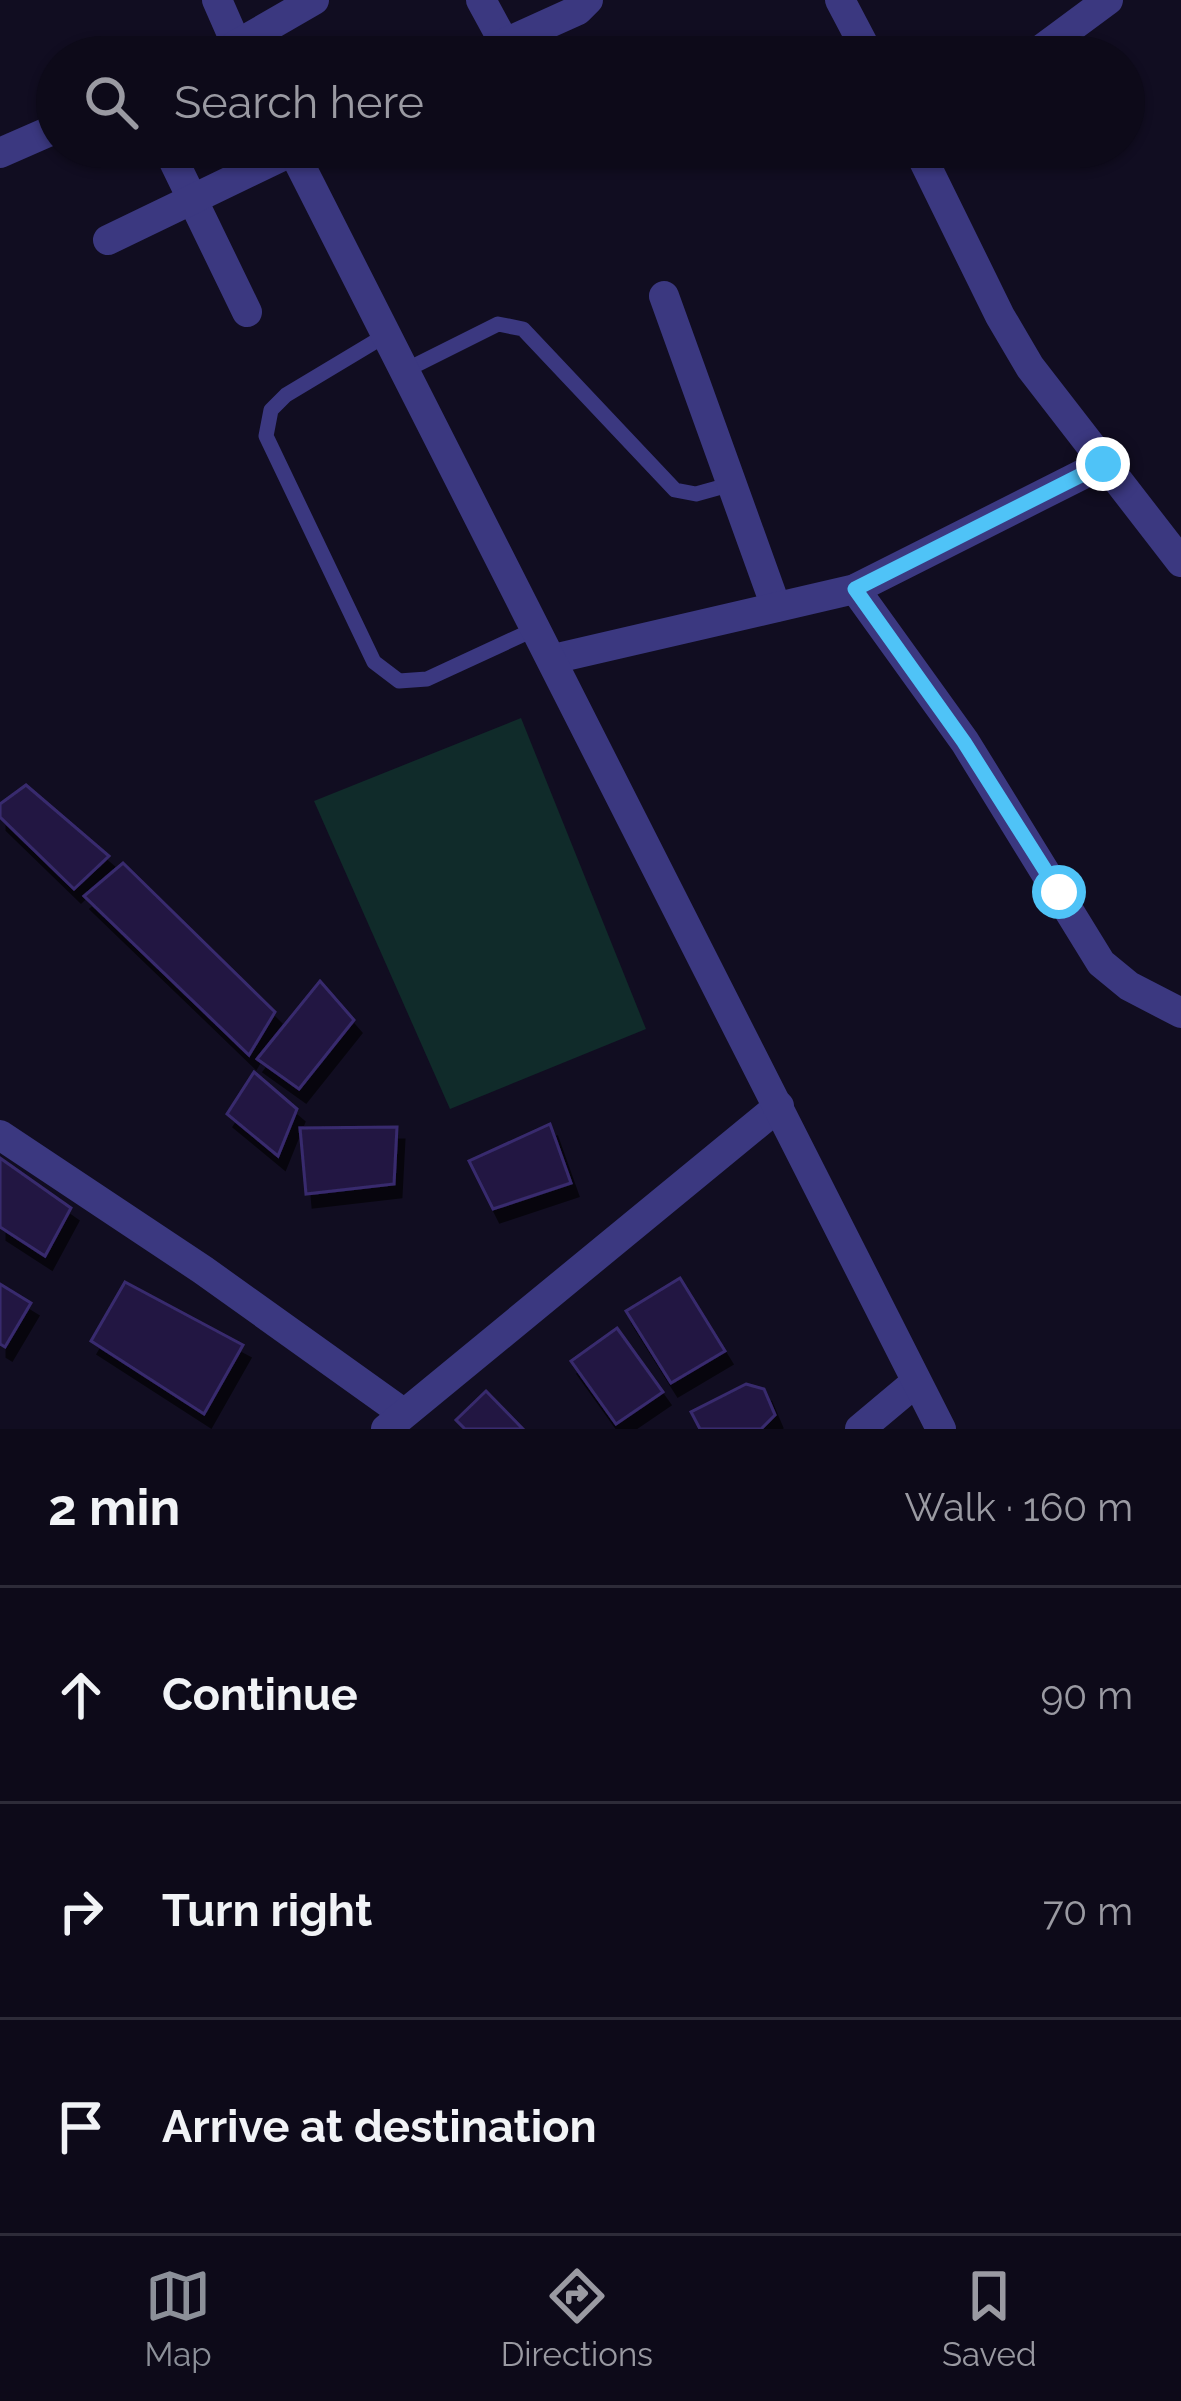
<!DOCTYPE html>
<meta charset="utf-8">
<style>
body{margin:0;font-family:Raleway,sans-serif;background:#1b1826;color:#f1f3f6}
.stop{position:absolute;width:36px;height:36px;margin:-27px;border:9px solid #4fc3f7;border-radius:50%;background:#fff}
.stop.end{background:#4fc3f7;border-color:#fff;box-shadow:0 3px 12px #0008}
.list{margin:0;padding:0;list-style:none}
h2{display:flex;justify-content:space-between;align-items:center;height:156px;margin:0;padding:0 48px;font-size:51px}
h2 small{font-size:39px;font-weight:400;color:#9a9aa2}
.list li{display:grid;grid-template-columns:78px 1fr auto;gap:36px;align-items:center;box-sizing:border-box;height:216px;padding:0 48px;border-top:3px solid #2d2b38}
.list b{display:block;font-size:45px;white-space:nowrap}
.list em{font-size:39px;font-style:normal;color:#9a9aa2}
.icon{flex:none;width:66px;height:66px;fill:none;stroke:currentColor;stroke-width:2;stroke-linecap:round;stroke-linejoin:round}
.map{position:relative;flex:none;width:1181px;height:1429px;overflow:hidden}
.search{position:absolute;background:#0d0a19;box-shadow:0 3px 9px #0004;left:36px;right:36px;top:36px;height:132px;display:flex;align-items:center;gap:30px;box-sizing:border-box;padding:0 42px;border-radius:66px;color:#9a9aa2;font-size:45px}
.sheet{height:804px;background:#0d0a19}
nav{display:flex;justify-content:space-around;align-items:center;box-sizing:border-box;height:168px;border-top:3px solid #2d2b38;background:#0d0a19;font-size:33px;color:#9a9aa2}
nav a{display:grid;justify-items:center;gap:6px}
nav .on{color:#8c9099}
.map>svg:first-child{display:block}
</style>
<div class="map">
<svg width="1181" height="1429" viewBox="0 0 1181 1429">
<defs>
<filter id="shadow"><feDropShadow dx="7" dy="13" stdDeviation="0" flood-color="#0009"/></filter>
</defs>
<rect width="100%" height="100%" fill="#110d21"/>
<polygon fill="#102b2a" points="521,718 646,1029 450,1109 314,801"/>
<g fill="#221942" stroke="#392b6e" stroke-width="3" filter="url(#shadow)">
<polygon points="26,785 109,856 74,889 0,817 0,804"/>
<polygon points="123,863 275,1012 249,1055 84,896"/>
<polygon points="320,981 354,1020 299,1089 257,1059"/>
<polygon points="254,1072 297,1109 278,1156 227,1114"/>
<polygon points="550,1124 571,1183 493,1209 469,1161"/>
<polygon points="397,1127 394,1184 306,1194 300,1128"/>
<polygon points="0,1158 71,1208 45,1256 0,1227"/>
<polygon points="680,1278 725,1351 671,1383 626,1311"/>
<polygon points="125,1282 243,1345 204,1414 91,1341"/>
<polygon points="0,1284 31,1303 5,1347 0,1344"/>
<polygon points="617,1328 663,1392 616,1424 571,1361"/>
<polygon points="746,1384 764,1389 775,1415 761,1429 700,1429 691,1412"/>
<polygon points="486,1391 523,1429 465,1429 456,1420"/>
</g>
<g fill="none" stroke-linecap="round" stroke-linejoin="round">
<g stroke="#3b3880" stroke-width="15">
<polyline points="386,335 286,395 271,410 266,436 374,662 399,681 427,679 533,630"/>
<polyline points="404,371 498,324 523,329 675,490 696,494 732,484"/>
</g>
<g stroke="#3b3880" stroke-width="30">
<polyline points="481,0 512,57"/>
<polyline points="840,0 870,57"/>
<polyline points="211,57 236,45"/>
<polyline points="474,57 578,10 588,0"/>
<polyline points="1031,57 1108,0"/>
<polyline points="167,147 247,312"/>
<polyline points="917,147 1000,316 1030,367 1181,562"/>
<polyline points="0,153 57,128"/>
<polyline points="108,240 301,147"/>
<polyline points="664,296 776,607"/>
<polyline points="855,589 965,742 1101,963 1129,986 1181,1013"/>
<polyline points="553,659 855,589 1103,464"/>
<polyline points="0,1135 203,1270 403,1413"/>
<polyline points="386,1429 779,1106"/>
<polyline points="860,1429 916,1382"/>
</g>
<g stroke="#3b3880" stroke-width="30">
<polyline points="217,0 242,57"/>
<polyline points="236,45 314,0"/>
<polyline points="291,147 941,1429"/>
</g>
</g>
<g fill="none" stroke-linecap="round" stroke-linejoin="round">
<polyline stroke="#4fc3f7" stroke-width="15" points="1059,892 964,742 855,589 1103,464"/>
</g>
</svg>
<div class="stop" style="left:1059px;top:892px"></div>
<div class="stop end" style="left:1103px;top:464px"></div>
<div class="search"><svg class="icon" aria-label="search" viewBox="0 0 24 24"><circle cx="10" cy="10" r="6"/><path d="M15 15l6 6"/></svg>Search here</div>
</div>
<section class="sheet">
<h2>2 min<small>Walk · 160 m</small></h2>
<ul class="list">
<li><svg class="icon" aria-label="ahead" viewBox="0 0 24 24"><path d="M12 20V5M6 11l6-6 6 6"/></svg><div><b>Continue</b></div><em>90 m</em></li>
<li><svg class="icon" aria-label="right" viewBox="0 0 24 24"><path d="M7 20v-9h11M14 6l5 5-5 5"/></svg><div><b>Turn right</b></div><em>70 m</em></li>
<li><svg class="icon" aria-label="arrive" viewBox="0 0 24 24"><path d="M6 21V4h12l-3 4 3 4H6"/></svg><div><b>Arrive at destination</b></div></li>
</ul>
</section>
<nav>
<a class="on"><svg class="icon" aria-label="map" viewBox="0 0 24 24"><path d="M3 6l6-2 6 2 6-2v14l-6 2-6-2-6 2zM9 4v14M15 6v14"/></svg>Map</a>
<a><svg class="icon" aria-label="directions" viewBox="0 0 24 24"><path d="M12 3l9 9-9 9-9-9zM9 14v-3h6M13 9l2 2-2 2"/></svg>Directions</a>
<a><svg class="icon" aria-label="saved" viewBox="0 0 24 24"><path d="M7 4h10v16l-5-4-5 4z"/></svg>Saved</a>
</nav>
